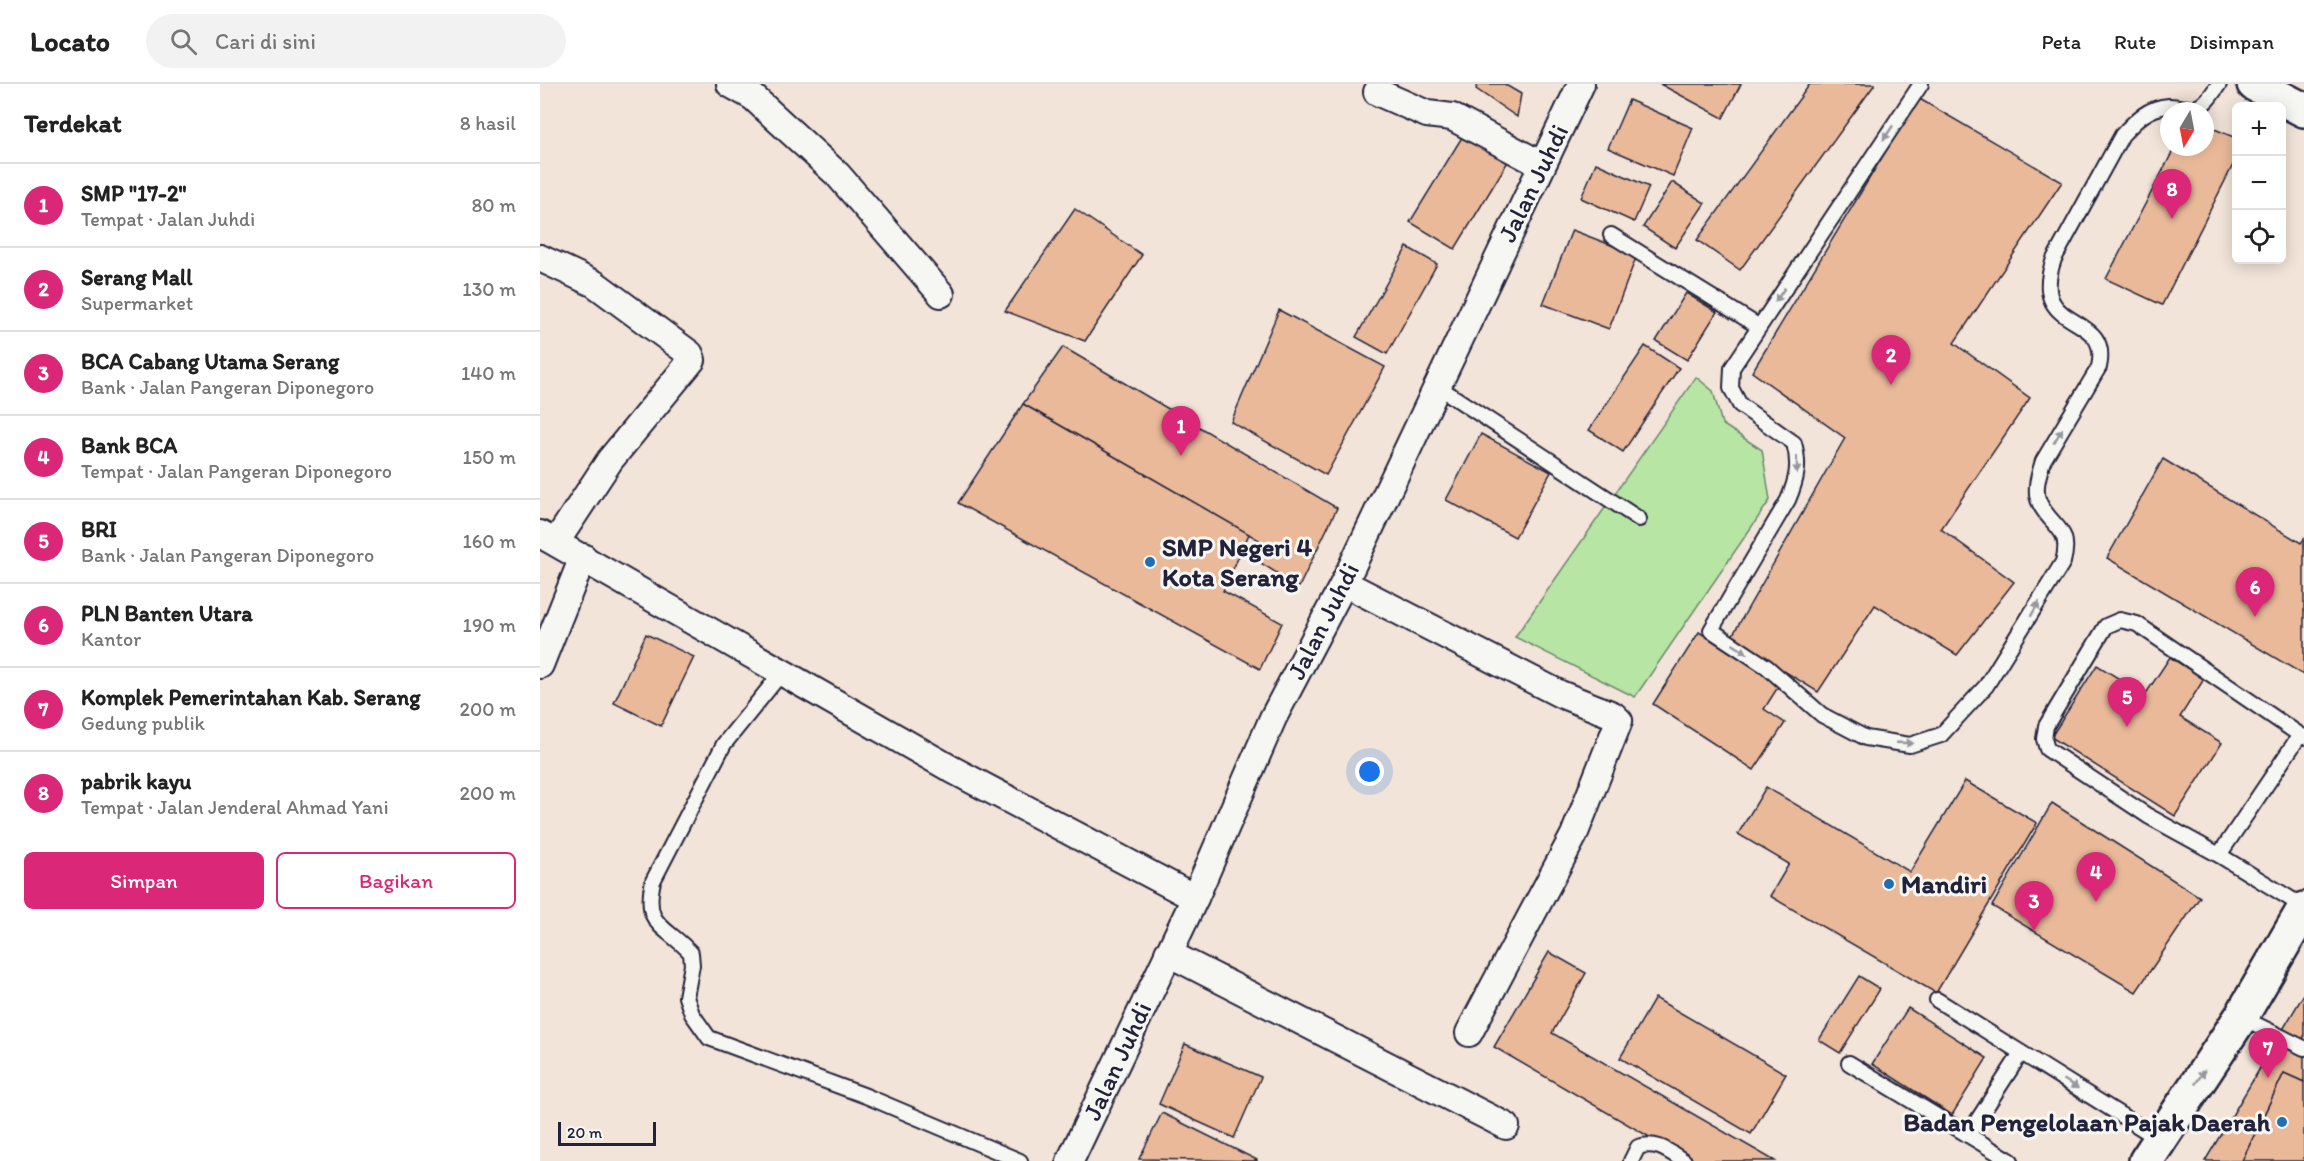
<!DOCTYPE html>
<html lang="id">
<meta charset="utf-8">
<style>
body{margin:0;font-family:Itim,sans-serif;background:#f2f2f2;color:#222}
.controls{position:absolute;right:18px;top:18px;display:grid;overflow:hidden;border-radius:9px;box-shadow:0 3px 15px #0003}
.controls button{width:54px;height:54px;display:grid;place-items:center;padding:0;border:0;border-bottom:2px solid #e0e0e0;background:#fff;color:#222;font:30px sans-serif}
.compass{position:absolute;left:1620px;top:18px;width:54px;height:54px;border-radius:50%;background:#fff;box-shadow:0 3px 15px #0003;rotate:190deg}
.scale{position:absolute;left:18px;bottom:15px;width:98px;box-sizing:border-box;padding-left:6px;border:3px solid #22223b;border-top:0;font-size:16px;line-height:21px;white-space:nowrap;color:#22223b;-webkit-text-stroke:4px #f6f6f2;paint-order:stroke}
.you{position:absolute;left:830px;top:688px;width:21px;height:21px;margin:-15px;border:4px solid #fff;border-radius:50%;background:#1a73e8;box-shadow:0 0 0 9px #1a73e833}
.badge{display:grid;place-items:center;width:39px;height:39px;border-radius:50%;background:#db2777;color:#fff;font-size:20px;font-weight:700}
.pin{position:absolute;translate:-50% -50px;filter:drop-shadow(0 2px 3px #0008)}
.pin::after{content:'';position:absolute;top:32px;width:21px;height:18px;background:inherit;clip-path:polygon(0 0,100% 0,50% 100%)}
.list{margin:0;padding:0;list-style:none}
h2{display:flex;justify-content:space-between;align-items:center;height:78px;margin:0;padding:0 24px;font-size:26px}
h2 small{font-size:20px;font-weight:400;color:#767676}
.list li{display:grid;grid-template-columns:39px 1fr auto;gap:18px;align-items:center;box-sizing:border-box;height:84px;padding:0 24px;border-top:2px solid #e0e0e0}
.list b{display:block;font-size:22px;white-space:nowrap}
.list p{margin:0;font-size:20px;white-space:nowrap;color:#767676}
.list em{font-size:20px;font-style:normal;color:#767676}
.actions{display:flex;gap:12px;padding:18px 24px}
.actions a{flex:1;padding:14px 0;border:2px solid #db2777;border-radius:9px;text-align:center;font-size:21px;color:#db2777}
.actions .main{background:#db2777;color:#fff}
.icon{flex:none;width:33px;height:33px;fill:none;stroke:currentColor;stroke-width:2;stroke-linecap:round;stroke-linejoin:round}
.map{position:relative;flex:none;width:1764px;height:1077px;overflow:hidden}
header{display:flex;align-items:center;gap:36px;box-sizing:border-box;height:84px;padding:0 30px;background:#fff;border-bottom:2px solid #e0e0e0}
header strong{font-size:28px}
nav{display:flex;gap:33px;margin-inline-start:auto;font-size:21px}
.search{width:420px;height:54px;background:#f2f2f2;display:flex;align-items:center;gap:15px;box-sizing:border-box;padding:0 21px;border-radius:33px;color:#767676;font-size:22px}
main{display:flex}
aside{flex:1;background:#fff}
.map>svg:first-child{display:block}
</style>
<header>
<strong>Locato</strong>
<div class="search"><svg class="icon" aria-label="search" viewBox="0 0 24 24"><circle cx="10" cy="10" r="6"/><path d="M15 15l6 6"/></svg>Cari di sini</div>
<nav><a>Peta</a><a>Rute</a><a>Disimpan</a></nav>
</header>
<main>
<aside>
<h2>Terdekat<small>8 hasil</small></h2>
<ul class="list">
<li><span class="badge">1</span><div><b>SMP &quot;17-2&quot;</b><p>Tempat · Jalan Juhdi</p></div><em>80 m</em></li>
<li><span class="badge">2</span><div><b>Serang Mall</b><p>Supermarket</p></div><em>130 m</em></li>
<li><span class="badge">3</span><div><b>BCA Cabang Utama Serang</b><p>Bank · Jalan Pangeran Diponegoro</p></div><em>140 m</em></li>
<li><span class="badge">4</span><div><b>Bank BCA</b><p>Tempat · Jalan Pangeran Diponegoro</p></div><em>150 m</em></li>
<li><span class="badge">5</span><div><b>BRI</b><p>Bank · Jalan Pangeran Diponegoro</p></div><em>160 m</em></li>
<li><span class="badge">6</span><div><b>PLN Banten Utara</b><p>Kantor</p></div><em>190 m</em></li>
<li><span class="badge">7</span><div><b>Komplek Pemerintahan Kab. Serang</b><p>Gedung publik</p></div><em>200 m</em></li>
<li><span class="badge">8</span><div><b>pabrik kayu</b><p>Tempat · Jalan Jenderal Ahmad Yani</p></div><em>200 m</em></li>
</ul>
<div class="actions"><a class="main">Simpan</a><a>Bagikan</a></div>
</aside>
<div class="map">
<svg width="1764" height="1077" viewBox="0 0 1764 1077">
<rect width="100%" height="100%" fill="#f2e4d8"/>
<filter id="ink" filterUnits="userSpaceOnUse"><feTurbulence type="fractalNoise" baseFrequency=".0167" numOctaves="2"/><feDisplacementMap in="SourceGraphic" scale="12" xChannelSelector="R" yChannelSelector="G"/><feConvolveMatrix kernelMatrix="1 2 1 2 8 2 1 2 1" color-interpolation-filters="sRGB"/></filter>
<g filter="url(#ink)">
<polygon fill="#b7e5a3" stroke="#6c846f" stroke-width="1.5" points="1156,293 1173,307 1182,340 1222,366 1230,416 1095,613 975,553"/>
<g fill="#e9b99a" stroke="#22223b" stroke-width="1.5">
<polygon points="938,0 964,0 981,10 977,33 936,5"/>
<polygon points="1120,0 1201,0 1183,34"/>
<polygon points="1270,0 1335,0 1200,186 1157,156"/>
<polygon points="1378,14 1522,98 1414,259 1490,314 1401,445 1474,498 1417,571 1335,521 1278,608 1191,554 1305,354 1212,288"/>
<polygon points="1089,16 1153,44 1133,92 1068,64"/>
<polygon points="1665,41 1696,54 1696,75 1622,221 1566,195 1635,63 1665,63"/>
<polygon points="927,45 972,71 915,165 870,138"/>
<polygon points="1056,79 1109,103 1094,138 1041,114"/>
<polygon points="1132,98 1165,119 1135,164 1103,143"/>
<polygon points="535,125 602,171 545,257 465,227"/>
<polygon points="1032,146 1097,171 1069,245 1003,220"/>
<polygon points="867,163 897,180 847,270 816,253"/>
<polygon points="1146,209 1177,228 1147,276 1116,257"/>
<polygon points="739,226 845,283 786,391 691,338"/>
<polygon points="1105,262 1139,284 1083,368 1049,346"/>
<polygon points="523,263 797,424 759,503 716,476 726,460 483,320"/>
<polygon points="483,320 709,450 683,507 742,539 720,585 418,419"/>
<polygon points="941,350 1011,388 975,453 906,416"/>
<polygon points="1623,375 1761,459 1764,455 1764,591 1567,474"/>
<polygon points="1159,548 1240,600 1224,625 1245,639 1214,686 1113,620"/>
<polygon points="106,550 154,573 121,642 74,619"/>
<polygon points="1630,573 1664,595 1640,633 1682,659 1635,732 1511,653 1557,581 1605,611"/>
<polygon points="1425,697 1497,739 1396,909 1230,812 1249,780 1198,750 1226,703 1370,788"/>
<polygon points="1512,719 1660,813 1596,908 1452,822"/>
<polygon points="1009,868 1046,889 1012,949 1235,1077 1151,1077 954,963"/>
<polygon points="1319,892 1340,905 1300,969 1279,956"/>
<polygon points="1764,910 1764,998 1744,989 1702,1077 1665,1077"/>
<polygon points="1115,914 1246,990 1211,1050 1080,974"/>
<polygon points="1368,924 1447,974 1412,1031 1332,980"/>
<polygon points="645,960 721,993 694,1054 619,1020"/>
<polygon points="1744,989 1764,998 1764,1077 1702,1077"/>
<polygon points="622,1029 717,1076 717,1077 599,1075"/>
</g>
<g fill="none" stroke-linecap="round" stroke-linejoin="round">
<defs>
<g id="lane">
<path d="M 1381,0 L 1192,284 L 1191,304 L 1200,321 L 1254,359 C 1260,381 1257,395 1248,416 L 1171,546 L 1227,583 L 1282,631 L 1326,654 L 1370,661 L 1401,651 L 1446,602 L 1523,478 C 1532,444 1513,445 1500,420 C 1493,407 1499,390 1503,377 L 1559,283 C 1572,224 1487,252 1514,175 L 1582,51 C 1595,37 1608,23 1629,22 C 1637,22 1648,26 1657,23 C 1667,20 1673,8 1679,0"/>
<polyline points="1071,151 1218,242"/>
<polyline points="897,302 1099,435"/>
<path d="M 243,587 L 184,660 L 113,797 C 103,843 124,840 151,869 L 152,881 L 146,913 L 152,930 L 169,954 L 326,1012 L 480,1077"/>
<polyline points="1760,651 1597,540 1580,536 1566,542 1506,642 1504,655 1507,665 1608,732 1679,771 1764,823"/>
<polyline points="1679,771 1760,651 1764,653"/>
<polyline points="1397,916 1619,1055"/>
<polyline points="1701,933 1764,964"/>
<polyline points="1309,979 1471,1077"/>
<polyline points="1428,1051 1481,969"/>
<path d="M 1091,1077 L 1098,1063 C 1117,1057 1128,1067 1144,1077"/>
</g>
<g id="street">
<polyline points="190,0 213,13 298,91 401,210"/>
<polyline points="837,8 887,30 912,33 1002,81"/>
<polyline points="0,174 55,200 150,270 152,276 70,376 16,458"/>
<polyline points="0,450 413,686 655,814"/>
<polyline points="804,499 1020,610 1073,631 1079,637 1034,751 929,949"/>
<polyline points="0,581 43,473"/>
<polyline points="628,869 966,1042"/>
<polyline points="530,1077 655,814 733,634 804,499 1041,0"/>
</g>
<g id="secondary">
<polyline points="1714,0 1764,26"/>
<polyline points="1606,1077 1701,933 1764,825"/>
</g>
</defs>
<use href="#lane" stroke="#22223b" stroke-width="18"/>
<use href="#street" stroke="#22223b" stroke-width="30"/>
<use href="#secondary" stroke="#22223b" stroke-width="38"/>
<use href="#lane" stroke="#f6f6f2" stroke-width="14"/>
<use href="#street" stroke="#f6f6f2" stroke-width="26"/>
<use href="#secondary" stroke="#f6f6f2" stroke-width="33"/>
</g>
<defs><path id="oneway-solid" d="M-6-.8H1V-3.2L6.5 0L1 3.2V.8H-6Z" transform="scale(1.5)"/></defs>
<g fill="#9797a0">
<use href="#oneway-solid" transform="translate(1348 49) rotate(124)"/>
<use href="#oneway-solid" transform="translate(1240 211) rotate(124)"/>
<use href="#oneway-solid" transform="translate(1518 352) rotate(-59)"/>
<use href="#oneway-solid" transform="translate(1257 381) rotate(89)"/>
<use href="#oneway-solid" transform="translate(1495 525) rotate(-60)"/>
<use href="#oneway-solid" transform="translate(1200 565) rotate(33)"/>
<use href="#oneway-solid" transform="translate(1365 659) rotate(2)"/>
<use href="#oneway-solid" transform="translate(1660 993) rotate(-56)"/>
<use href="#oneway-solid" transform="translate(1531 1000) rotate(32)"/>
</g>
</g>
<g fill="#1f6fb2" stroke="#f6f6f2" stroke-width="2">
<circle cx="610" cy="478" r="6"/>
<circle cx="1349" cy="800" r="6"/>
<circle cx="1742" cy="1038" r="6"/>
</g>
<g text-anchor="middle" stroke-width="6" stroke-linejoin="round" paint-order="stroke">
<g font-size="26" fill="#22223b" stroke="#f6f6f2">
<text transform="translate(993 99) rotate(-64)" y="9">Jalan Juhdi</text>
<text transform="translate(783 537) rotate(-63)" y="9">Jalan Juhdi</text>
<text transform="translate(577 977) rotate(-65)" y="9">Jalan Juhdi</text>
</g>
<g font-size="26" font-weight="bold" fill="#22223b" stroke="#f6f6f2" text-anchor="start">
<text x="622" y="472">SMP Negeri 4<tspan x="622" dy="30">Kota Serang</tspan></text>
<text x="1361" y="809">Mandiri</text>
<text x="1730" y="1047" text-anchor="end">Badan Pengelolaan Pajak Daerah</text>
</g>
</g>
</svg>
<div class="controls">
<button>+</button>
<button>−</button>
<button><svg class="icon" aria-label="locate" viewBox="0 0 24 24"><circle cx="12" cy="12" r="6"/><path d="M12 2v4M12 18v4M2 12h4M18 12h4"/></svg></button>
</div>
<svg class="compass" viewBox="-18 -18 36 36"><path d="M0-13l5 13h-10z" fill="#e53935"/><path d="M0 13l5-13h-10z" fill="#767676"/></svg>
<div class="scale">20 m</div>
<div class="you"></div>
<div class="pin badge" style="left:641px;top:372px">1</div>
<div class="pin badge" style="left:1351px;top:301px">2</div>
<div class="pin badge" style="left:1494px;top:847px">3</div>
<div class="pin badge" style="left:1556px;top:818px">4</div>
<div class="pin badge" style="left:1587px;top:643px">5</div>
<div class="pin badge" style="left:1715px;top:533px">6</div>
<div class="pin badge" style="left:1728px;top:994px">7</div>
<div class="pin badge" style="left:1632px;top:135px">8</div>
</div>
</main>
